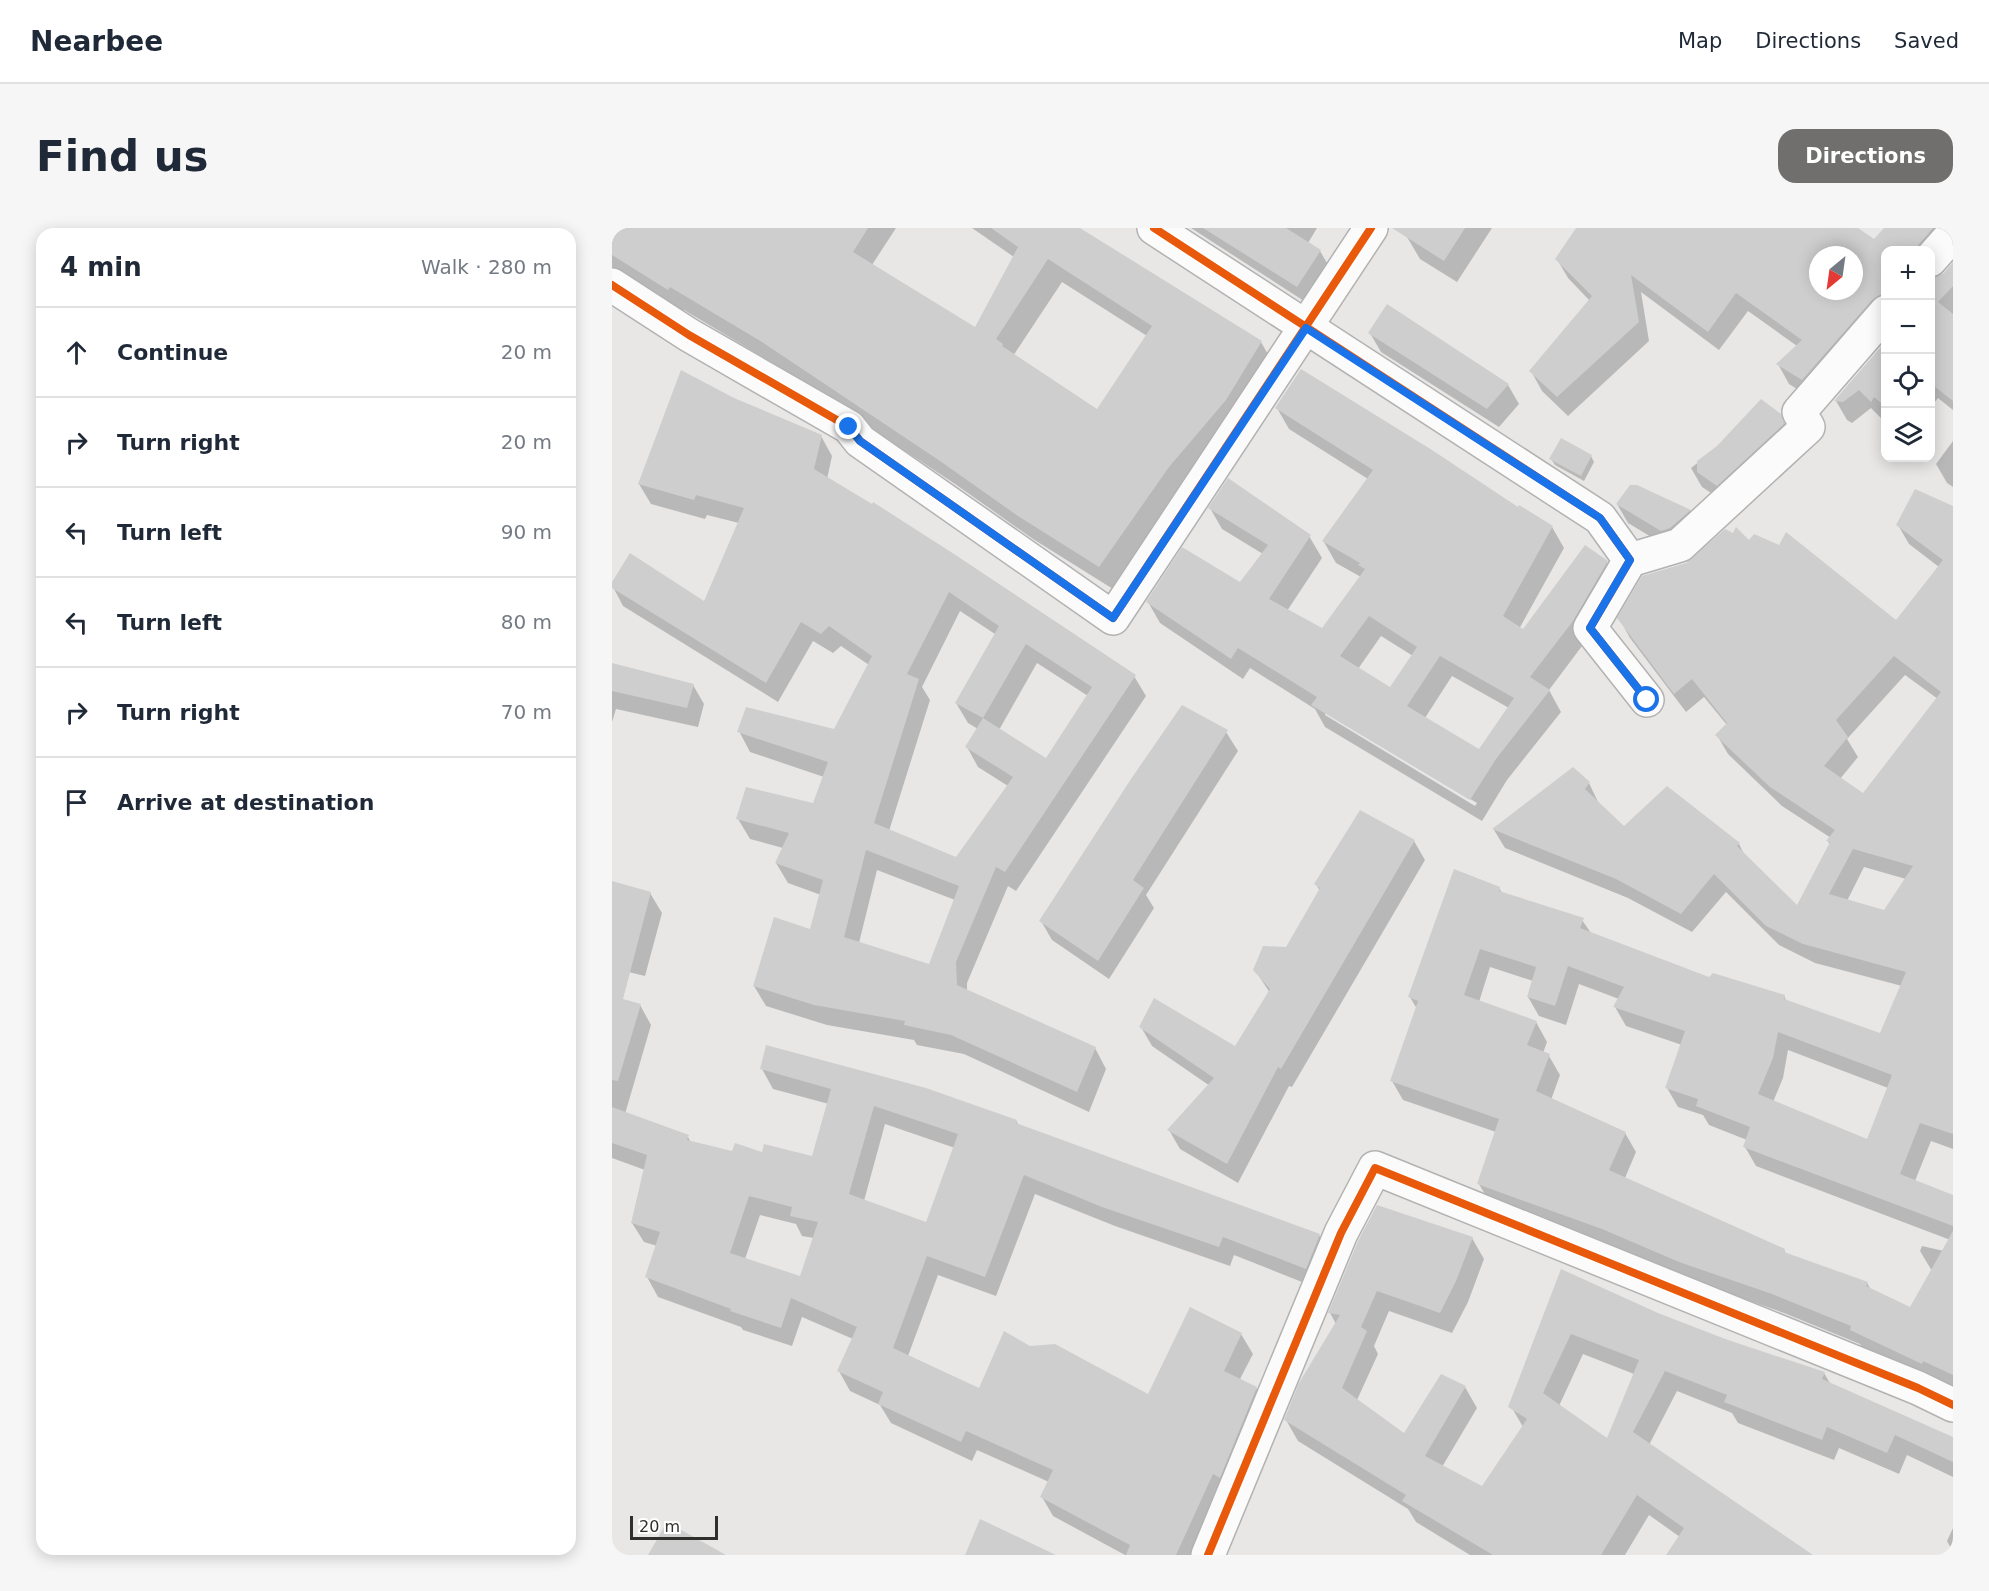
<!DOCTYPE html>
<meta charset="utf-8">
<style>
body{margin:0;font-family:"DejaVu Sans",sans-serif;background:#f6f6f7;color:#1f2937}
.controls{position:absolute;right:18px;top:18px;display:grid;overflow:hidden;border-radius:12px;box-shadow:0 3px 15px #0003}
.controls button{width:54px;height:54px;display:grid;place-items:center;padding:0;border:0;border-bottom:2px solid #e0e1e3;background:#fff;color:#1f2937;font:30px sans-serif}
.compass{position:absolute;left:1197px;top:18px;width:54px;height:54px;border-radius:50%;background:#fff;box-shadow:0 3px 15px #0003;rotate:209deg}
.scale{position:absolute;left:18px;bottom:15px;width:88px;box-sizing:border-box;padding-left:6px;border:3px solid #2f2f2d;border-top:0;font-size:16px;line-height:21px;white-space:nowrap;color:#2f2f2d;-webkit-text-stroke:4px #fff;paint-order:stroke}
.stop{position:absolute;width:18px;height:18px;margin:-14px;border:4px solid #1a73e8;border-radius:50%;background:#fff}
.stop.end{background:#1a73e8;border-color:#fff;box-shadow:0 2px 6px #0008}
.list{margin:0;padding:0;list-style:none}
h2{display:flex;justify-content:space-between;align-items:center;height:78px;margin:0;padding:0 24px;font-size:26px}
h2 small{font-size:20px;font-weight:400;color:#747a83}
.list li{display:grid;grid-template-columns:39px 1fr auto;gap:18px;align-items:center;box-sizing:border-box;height:90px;padding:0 24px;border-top:2px solid #e0e1e3}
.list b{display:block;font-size:22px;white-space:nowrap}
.list em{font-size:20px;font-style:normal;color:#747a83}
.icon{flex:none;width:33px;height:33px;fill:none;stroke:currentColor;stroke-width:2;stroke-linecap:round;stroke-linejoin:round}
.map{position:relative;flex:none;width:1341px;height:1327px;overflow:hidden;border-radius:18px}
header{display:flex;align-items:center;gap:36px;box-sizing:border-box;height:84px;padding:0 30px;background:#fff;border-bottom:2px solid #e0e1e3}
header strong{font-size:28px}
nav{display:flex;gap:33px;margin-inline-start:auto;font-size:21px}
.intro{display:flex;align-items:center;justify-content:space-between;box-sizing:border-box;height:144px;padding:0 36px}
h1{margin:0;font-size:42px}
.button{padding:15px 27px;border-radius:18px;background:#706f6e;color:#fff;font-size:21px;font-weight:700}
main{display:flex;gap:36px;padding:0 36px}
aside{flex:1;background:#fff;border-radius:18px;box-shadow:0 3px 15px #0003}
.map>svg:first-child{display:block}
</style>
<header>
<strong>Nearbee</strong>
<nav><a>Map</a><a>Directions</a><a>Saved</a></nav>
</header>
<div class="intro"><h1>Find us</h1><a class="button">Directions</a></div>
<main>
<aside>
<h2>4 min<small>Walk · 280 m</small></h2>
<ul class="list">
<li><svg class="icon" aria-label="ahead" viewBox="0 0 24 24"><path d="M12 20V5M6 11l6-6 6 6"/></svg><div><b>Continue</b></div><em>20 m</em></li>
<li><svg class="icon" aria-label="right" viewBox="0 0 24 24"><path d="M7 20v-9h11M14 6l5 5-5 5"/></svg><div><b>Turn right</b></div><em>20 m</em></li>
<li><svg class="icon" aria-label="left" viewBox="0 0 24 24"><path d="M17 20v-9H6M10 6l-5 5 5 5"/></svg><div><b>Turn left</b></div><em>90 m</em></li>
<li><svg class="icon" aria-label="left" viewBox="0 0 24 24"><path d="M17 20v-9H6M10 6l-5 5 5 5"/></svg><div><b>Turn left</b></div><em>80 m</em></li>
<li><svg class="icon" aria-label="right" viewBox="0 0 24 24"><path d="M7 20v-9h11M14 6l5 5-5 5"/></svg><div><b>Turn right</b></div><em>70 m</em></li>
<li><svg class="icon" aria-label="arrive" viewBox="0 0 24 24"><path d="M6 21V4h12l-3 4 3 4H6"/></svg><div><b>Arrive at destination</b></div></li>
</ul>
</aside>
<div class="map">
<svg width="1341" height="1327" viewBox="0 0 1341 1327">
<rect width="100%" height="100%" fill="#e8e7e6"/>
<g fill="#0003" fill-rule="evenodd">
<path d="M 0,0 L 284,0 L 260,37 L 364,101 L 402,29 L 360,0 L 462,0 L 649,114 L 662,137 L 501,361 L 421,311 L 343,256 L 164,137 L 72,82 L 69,85 L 0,40 ZM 450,54 L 535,108 L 486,183 L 401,128 Z"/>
<polygon points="579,0 705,0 696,15 708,23 718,40 695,75"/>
<polygon points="801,0 880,0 845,54 808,31 795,9"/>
<path d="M 966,0 L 1243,0 L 1262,13 L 1274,0 L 1341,0 L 1318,22 L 1274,22 L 1274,89 L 1201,171 L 1177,156 L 1166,136 L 1185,118 L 1136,83 L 1107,122 L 1029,64 L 1037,113 L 956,188 L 930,163 L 919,143 L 978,73 L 956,50 L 945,31 ZM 1206,27 L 1242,27 L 1242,63 L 1206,63 Z"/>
<polygon points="1341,37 1341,182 1326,170 1318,180 1318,52 1333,46"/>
<polygon points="758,105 896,157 907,176 887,199 769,124"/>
<polygon points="1274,115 1274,188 1271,192 1259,180 1240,195 1235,192 1224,173"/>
<path d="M 69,144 L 121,171 L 209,208 L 220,228 L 215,251 L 522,448 L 534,468 L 404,663 L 396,658 L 355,755 L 355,763 L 483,820 L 494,841 L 477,884 L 352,826 L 305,817 L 302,812 L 215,797 L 154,778 L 142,758 L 199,703 L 209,667 L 176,655 L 164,635 L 171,620 L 138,611 L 126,591 L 202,577 L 212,549 L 138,524 L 127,503 L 223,503 L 257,437 L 229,418 L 221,425 L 201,413 L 166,474 L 11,378 L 0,357 L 93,375 L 127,295 L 95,287 L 93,291 L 39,276 L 27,256 ZM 348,383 L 383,406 L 344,475 L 356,495 L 366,501 L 355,519 L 366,539 L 396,558 L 345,631 L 277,603 L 318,472 L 310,459 ZM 425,435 L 476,468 L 434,532 L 387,502 ZM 265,642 L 343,672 L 318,738 L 247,715 Z"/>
<path d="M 665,180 L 906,281 L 940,299 L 952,320 L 907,401 L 912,403 L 994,334 L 1007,355 L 973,414 L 937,462 L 949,484 L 895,552 L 870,593 L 713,499 L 703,481 L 638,440 L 631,451 L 548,395 L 536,374 L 628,356 L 651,326 L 610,301 L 598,280 L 697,308 L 710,330 L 675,383 L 710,402 L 749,349 L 724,335 L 712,314 L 756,251 L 677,201 ZM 769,408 L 801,428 L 779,461 L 746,441 ZM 840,448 L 897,480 L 867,523 L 813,490 ZM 713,484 L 865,575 L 863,578 L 713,487 Z"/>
<polygon points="1168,187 1179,207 1116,276 1090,259 1079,240 1106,219"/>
<polygon points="1341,213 1341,259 1335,255 1324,236"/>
<polygon points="979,228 982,234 972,253 943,237 939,231"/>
<polygon points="1005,276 1078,283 1089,302 1061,322 1016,295"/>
<path d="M 1341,279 L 1341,921 L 1319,913 L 1303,953 L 1341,968 L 1341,1013 L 1144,938 L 1133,919 L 1135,912 L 1097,897 L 1091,887 L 1066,879 L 1055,860 L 1070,817 L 1014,798 L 1003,779 L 1007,771 L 967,756 L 954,797 L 927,788 L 916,769 L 921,753 L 878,739 L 867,774 L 924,794 L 935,814 L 931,825 L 937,828 L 948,847 L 939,872 L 1013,905 L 1024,924 L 1013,950 L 1172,1022 L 1174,1026 L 1255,1055 L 1259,1062 L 1298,1080 L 1320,1043 L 1308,1023 L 1310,1018 L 1341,1025 L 1341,1160 L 1251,1121 L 1248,1116 L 1172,1085 L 1080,1053 L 878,975 L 867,956 L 884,904 L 791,872 L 780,853 L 805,781 L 798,769 L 887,660 L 890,665 L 970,692 L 979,705 L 1098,751 L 1172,768 L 1175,774 L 1269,807 L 1290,758 L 1203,735 L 1167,717 L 1114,664 L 1080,704 L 1016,670 L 893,620 L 882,602 L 977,555 L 987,576 L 1012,600 L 1127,616 L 1134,630 L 1185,679 L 1218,617 L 1216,613 L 1219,610 L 1170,578 L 1116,526 L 1105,507 L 1115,497 L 1092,469 L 1074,484 L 1018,410 L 1007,390 L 1137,314 L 1284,394 L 1327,339 L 1297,316 L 1286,297 ZM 1293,447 L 1326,471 L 1252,567 L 1228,551 L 1246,529 L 1235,511 ZM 1252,639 L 1294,651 L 1273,684 L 1235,673 ZM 1176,822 L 1276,860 L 1256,913 L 1161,874 L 1171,850 Z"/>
<polygon points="0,436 81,457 92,476 86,499 4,481 0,494"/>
<polygon points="614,504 626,523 534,667 542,680 497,751 440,712 429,693"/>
<polygon points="802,613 813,632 680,859 677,858 626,955 568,921 557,902 598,858 540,818 529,799 624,820 658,765 643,742 675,720 708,663 704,656"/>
<polygon points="0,654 38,665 50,685 33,748 0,740"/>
<path d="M 0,771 L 28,777 L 39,797 L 13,886 L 76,909 L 79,915 L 121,925 L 201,930 L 217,876 L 161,861 L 150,841 L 404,893 L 407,897 L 707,1007 L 718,1027 L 705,1060 L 622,1027 L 618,1038 L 503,998 L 423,966 L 384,1068 L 326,1047 L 296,1128 L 368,1162 L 417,1119 L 536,1168 L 629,1106 L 641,1126 L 628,1151 L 644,1160 L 655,1179 L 584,1327 L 513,1327 L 441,1288 L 430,1269 L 437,1254 L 365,1222 L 360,1233 L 279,1195 L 268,1177 L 238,1163 L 227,1143 L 241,1111 L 190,1089 L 180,1118 L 131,1102 L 129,1099 L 46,1069 L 35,1049 L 45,1018 L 32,1014 L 20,995 L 33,942 L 0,930 ZM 273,896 L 343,920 L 315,996 L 252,973 ZM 148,987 L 184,996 L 190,1008 L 202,1010 L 189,1050 L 133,1031 Z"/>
<path d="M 860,1010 L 872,1031 L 856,1074 L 840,1105 L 777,1083 L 762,1118 L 766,1126 L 745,1172 L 792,1207 L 853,1159 L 865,1180 L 830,1239 L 870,1260 L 911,1199 L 900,1180 L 950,1043 L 1045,1086 L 1116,1114 L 1212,1145 L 1219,1157 L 1341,1211 L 1341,1249 L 1295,1227 L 1287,1246 L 1227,1220 L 1222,1232 L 1126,1195 L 1120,1185 L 1065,1163 L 1037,1217 L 1199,1327 L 1056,1327 L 1068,1309 L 1037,1287 L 1013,1327 L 858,1327 L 804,1294 L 796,1281 L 686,1213 L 674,1192 L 724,1096 L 718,1085 ZM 971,1126 L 1022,1146 L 995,1212 L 947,1178 Z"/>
<polygon points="1341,1300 1341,1324 1335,1313"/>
</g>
<g fill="#cfcece" fill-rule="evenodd">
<path d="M 0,0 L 256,0 L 241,24 L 363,99 L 406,19 L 379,0 L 468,0 L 650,113 L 614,172 L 557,239 L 487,339 L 406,288 L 328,233 L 150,114 L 58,59 L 56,62 L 0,27 ZM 436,31 L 540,98 L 485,181 L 390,118 L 391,116 L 384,111 Z"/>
<polygon points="591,0 674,0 709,22 685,59"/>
<polygon points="780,0 853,0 832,33"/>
<path d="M 964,0 L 1246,0 L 1262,11 L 1272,0 L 1321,0 L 1302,22 L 1274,22 L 1274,66 L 1260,72 L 1190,152 L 1164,136 L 1190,112 L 1124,65 L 1096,104 L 1019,47 L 1027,94 L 945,169 L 917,143 L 980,68 L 943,31 ZM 1206,27 L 1242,27 L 1242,63 L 1206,63 Z"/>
<polygon points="1341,34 1341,58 1326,74 1341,86 1341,173 1318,155 1318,50 1332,45"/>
<polygon points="775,76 897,156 875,181 756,105"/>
<polygon points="1274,113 1274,179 1262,169 1259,174 1247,162 1231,174 1222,173"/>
<path d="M 689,141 L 820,222 L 906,279 L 907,277 L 941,298 L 891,388 L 911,401 L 973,317 L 996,333 L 961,393 L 918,449 L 938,462 L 884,531 L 858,572 L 699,477 L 705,469 L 626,420 L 619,431 L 534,374 L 570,319 L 628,354 L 656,317 L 596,280 L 616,250 L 699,307 L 657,371 L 710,400 L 753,341 L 746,337 L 748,335 L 710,313 L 761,242 L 663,180 ZM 757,388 L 805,419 L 778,459 L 728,428 ZM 828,428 L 902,470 L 867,521 L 795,478 Z"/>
<path d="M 69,142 L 122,170 L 210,207 L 202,241 L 260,276 L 261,274 L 342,326 L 524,447 L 393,644 L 384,639 L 344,734 L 345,757 L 484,819 L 465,864 L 339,807 L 292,797 L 293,793 L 202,777 L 141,758 L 162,689 L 198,701 L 211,652 L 163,635 L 177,605 L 124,591 L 134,559 L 201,575 L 216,534 L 125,504 L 134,479 L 222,501 L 260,428 L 217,398 L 209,406 L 189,394 L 154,455 L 0,360 L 0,354 L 18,325 L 92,373 L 132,280 L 84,267 L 82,272 L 26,256 ZM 337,364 L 387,398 L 343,475 L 371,490 L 353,519 L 401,549 L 344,629 L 262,595 L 307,451 L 295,446 ZM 414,416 L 480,459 L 434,530 L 371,490 ZM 254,622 L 347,658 L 317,736 L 232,709 Z"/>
<polygon points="1149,171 1169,186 1172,196 1105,258 1085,244 1085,233 1105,218"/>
<polygon points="949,210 980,227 969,248 937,231"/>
<polygon points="1018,257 1025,257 1079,282 1058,300 1049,303 1004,276"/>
<path d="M 1303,261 L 1341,278 L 1341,906 L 1308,895 L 1288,946 L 1341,967 L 1341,998 L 1131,919 L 1138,899 L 1084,878 L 1086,871 L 1053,860 L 1073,803 L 1001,779 L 1012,759 L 956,738 L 943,778 L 915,769 L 924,739 L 868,721 L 852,767 L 925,793 L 915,817 L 938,826 L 924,863 L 1014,904 L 997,942 L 1173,1021 L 1172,1024 L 1256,1054 L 1254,1058 L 1298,1079 L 1341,1003 L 1341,1147 L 1311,1133 L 1310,1136 L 1238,1102 L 1239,1098 L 1160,1066 L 1067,1034 L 990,1001 L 865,956 L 887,891 L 778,853 L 806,773 L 796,769 L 842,641 L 888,659 L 887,663 L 972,690 L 968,700 L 1097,749 L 1101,745 L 1173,767 L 1172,771 L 1268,805 L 1294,744 L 1191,716 L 1154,698 L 1102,646 L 1069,686 L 1004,651 L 880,601 L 961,539 L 978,554 L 973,561 L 1012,598 L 1055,558 L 1128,615 L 1125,618 L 1185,677 L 1218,614 L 1214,613 L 1223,602 L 1158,559 L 1103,507 L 1115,495 L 1080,451 L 1062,466 L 1005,390 L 1030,348 L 1074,335 L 1113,301 L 1121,305 L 1124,299 L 1137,312 L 1142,306 L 1167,317 L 1174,304 L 1284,392 L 1331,332 L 1284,297 ZM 1282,428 L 1329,464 L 1251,565 L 1212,538 L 1236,509 L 1224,492 ZM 1241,621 L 1301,638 L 1272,682 L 1217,666 ZM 1166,804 L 1280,847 L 1255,911 L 1146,866 L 1161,830 Z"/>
<polygon points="0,435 82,456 75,480 0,463"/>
<polygon points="570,477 616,502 521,652 532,660 486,733 427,693 519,551"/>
<polygon points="748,582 803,612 669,841 666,839 615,936 555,902 602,850 527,799 542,770 623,818 658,761 641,742 651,718 674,719 708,660 702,656"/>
<polygon points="0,653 39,664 11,771 29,776 6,853 0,852"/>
<path d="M 154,817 L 314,860 L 405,892 L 404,895 L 708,1006 L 694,1041 L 611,1009 L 607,1019 L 490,979 L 412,947 L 373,1049 L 315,1028 L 281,1120 L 367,1160 L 392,1103 L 418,1118 L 443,1116 L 536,1166 L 578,1079 L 630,1105 L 612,1143 L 645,1159 L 608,1250 L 601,1246 L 564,1327 L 514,1327 L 518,1317 L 428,1269 L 441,1242 L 354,1203 L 349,1214 L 266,1176 L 271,1164 L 225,1143 L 245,1099 L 179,1070 L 169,1100 L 118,1083 L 119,1081 L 33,1049 L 48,1004 L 19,995 L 35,927 L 0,915 L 0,879 L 77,907 L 75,912 L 120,923 L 123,915 L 150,924 L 152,916 L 200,928 L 219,861 L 148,841 ZM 262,878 L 346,906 L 314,994 L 237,966 ZM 137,968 L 180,979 L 178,988 L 206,994 L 188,1048 L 118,1025 Z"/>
<path d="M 765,977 L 861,1009 L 844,1053 L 828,1085 L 765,1063 L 749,1099 L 755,1103 L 730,1160 L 792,1205 L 829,1146 L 854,1158 L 813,1228 L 870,1258 L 915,1191 L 896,1179 L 949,1041 L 1046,1085 L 1116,1112 L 1213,1144 L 1210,1151 L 1341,1209 L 1341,1234 L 1283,1207 L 1275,1225 L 1215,1199 L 1210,1212 L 1112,1174 L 1115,1167 L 1053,1143 L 1021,1204 L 1201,1327 L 1054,1327 L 1072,1300 L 1025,1267 L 989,1327 L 881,1327 L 790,1273 L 794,1267 L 672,1192 L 687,1155 L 728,1087 L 716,1085 L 746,1013 ZM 959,1106 L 1027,1132 L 995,1210 L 931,1165 Z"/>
<polygon points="368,1291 444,1327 353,1327"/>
<polygon points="55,1294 114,1327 36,1327"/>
</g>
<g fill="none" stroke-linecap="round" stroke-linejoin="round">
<defs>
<g id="minor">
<polyline points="542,0 988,290 1018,332 978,400 1035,472"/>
<polyline points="1318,32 1341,6"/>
<polyline points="0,57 77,107 237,199 248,213 501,390 759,0"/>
<polyline points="1018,332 1068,317 1196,199 1187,184 1274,84"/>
<polyline points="596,1327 729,1005 763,940 1306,1160 1341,1177"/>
</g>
</defs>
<use href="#minor" stroke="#b3b2b1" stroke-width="36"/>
<use href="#minor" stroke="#fcfbfb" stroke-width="33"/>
<defs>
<g id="cycleway">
<polyline points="542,0 988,290 1018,332 978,400 1035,472"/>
<polyline points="0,57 77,107 237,199 248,213 501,390 759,0"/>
<polyline points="596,1327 729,1005 763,940 1306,1160 1341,1177"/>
</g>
</defs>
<use href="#cycleway" stroke="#fff" stroke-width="11"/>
<use href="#cycleway" stroke="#e8590c" stroke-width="8"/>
</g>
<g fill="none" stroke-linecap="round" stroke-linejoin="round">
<polyline stroke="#1a73e8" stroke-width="8" points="237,199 248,213 501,390 694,100 988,290 1018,332 978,400 1035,472"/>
</g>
</svg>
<div class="controls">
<button>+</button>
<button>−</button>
<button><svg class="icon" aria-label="locate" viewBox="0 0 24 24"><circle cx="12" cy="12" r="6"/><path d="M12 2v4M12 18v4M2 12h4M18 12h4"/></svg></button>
<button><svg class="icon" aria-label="layers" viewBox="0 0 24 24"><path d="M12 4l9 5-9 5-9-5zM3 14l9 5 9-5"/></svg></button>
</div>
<svg class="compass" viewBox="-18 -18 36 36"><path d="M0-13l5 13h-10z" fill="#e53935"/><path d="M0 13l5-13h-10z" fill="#747a83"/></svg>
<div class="scale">20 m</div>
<div class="stop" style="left:1035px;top:472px"></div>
<div class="stop end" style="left:237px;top:199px"></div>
</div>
</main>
